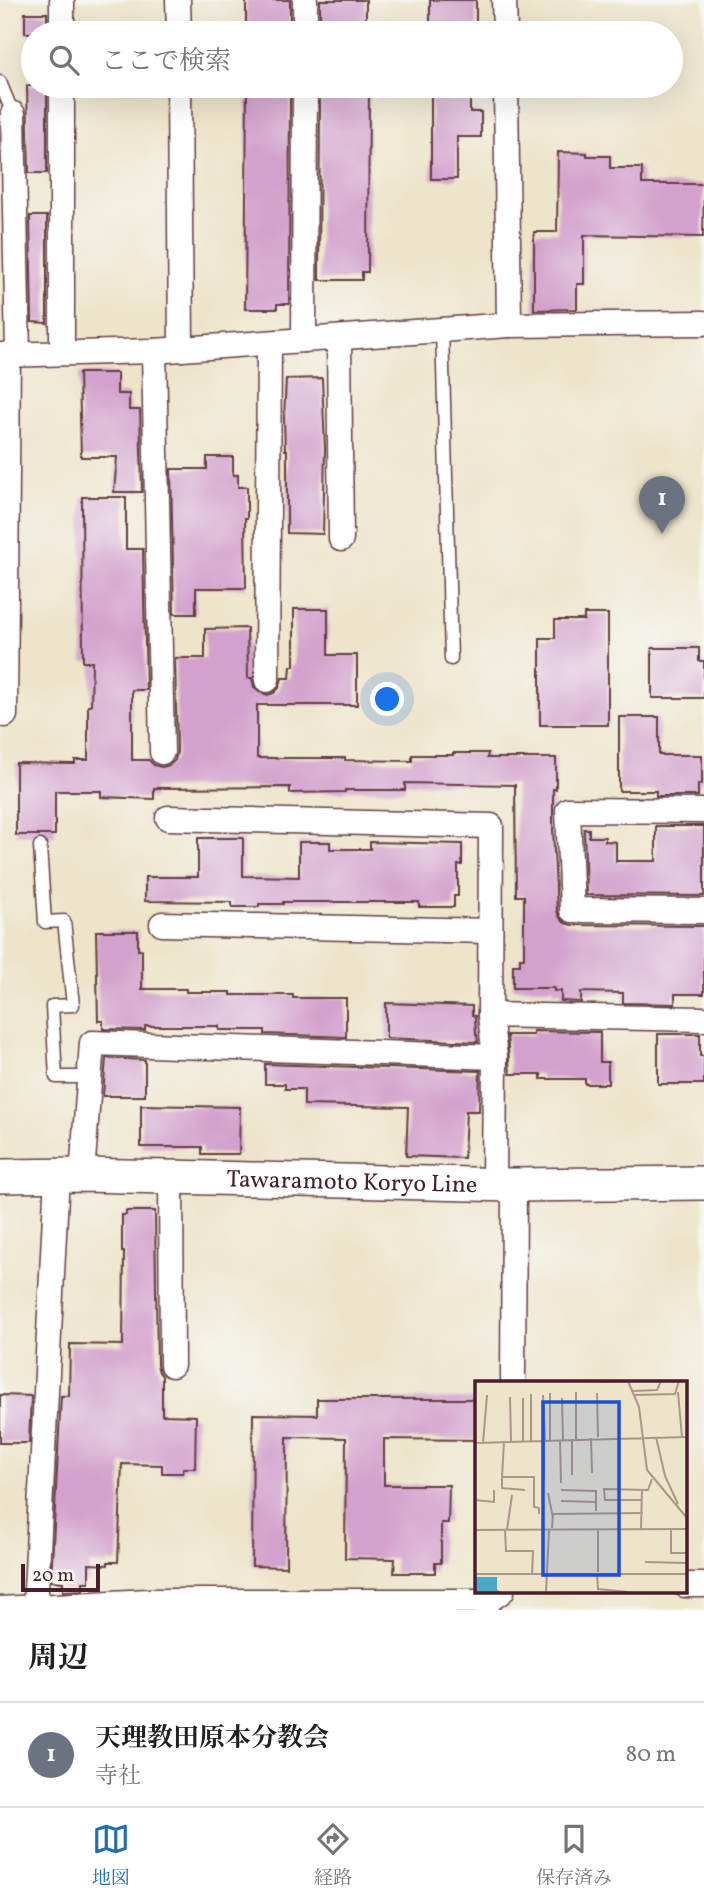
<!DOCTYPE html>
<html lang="ja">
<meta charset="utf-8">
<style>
body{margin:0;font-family:Vollkorn,"Noto Serif JP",serif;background:#f6f6f6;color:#202124}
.scale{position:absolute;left:21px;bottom:18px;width:79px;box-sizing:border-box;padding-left:7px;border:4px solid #4a1f2b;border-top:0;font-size:19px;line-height:24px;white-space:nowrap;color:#4a1f2b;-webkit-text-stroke:5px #f6f6f2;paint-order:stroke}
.you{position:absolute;left:388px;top:700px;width:24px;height:24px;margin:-18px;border:5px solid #fff;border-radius:50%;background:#1a73e8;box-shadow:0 0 0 10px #1a73e833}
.badge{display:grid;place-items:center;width:46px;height:46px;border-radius:50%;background:#1f6fb2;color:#fff;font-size:23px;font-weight:700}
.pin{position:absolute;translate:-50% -58px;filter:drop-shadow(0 2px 4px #0008)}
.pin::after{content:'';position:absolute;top:37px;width:24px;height:21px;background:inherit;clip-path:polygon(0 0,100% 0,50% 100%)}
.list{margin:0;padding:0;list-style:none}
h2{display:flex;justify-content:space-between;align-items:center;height:91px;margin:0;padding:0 28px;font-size:30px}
h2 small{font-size:23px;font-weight:400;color:#757577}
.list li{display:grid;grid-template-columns:46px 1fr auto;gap:21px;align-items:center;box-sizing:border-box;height:105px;padding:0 28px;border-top:2px solid #e0e0e0}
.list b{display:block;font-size:26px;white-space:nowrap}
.list p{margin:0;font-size:23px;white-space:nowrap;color:#757577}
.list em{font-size:23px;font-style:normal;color:#757577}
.icon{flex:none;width:38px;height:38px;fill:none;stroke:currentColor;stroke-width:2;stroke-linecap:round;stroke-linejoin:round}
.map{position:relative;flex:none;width:704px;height:1610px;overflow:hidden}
.search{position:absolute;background:#fff;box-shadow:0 7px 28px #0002;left:21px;right:21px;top:21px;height:77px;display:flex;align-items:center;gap:18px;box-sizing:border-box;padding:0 24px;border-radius:38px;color:#757577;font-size:26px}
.sheet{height:196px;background:#fff}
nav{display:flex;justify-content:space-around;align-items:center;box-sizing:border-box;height:98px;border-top:2px solid #e0e0e0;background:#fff;font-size:19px;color:#757577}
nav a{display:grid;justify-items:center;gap:4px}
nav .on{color:#1f6fb2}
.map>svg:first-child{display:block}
</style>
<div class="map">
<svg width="704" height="1610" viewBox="0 0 704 1610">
<rect width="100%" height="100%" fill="#f6f6f2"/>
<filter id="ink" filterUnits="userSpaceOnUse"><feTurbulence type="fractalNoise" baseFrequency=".0143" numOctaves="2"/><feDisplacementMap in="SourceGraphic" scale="14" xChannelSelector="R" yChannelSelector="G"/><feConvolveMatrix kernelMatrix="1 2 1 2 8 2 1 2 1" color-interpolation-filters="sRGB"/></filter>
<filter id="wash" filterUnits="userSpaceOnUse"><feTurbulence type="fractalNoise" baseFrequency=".00686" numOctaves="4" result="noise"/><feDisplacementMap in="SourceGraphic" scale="28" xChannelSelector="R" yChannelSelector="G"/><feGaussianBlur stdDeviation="1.57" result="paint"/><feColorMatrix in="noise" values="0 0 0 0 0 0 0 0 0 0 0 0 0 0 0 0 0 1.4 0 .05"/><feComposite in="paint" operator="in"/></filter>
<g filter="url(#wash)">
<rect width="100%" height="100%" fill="#ede4c9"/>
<g id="blocks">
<g fill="#d3a1cd">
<rect x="246" y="0" width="44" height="25"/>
<rect x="320" y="0" width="46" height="33"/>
<rect x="430" y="0" width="46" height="33"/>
<rect x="25" y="13" width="22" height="20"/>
<polygon points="27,86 47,86 47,173 29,173"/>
<polygon points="324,86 369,86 368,272 362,272 362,280 319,280 320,90 324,90"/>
<polygon points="431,86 470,86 470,112 481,112 481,137 457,137 457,179 431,179"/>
<polygon points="247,90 290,90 289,304 277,304 277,309 245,309"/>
<polygon points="558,152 587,153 587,156 610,156 610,168 642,168 642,184 704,184 703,237 584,235 584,284 577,284 577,309 534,310 534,232 557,232"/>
<polygon points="30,216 47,216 47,323 32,322"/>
<polygon points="79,373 117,373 117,394 129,394 129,410 140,410 142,492 114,492 117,457 81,457"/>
<polygon points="322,378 325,449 323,534 287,533 287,450 285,450 284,418 286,379"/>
<polygon points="207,457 233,457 233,475 238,475 238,487 247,487 247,518 245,518 246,588 196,588 196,614 174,614 171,469 207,469"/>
<polygon points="82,497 126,497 126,549 143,549 146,690 132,690 132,760 149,760 154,765 162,767 169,765 175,760 177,752 175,658 205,658 205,629 247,628 248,678 252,678 254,687 259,692 268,695 274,693 279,688 282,678 290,678 291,666 294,666 294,609 328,609 328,655 357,655 357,705 257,705 257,758 345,758 345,760 412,761 412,755 453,755 453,753 488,753 487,758 556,758 556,789 553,789 553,829 557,911 560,918 565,923 572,925 704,926 704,994 675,994 675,1004 623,1003 623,993 581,992 581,1002 561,1001 561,991 554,991 554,988 513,988 513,965 520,965 520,958 524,958 524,896 516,896 515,785 405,783 405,790 345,790 345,792 290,793 290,787 154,788 154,799 101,797 101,791 55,791 55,835 16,835 16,763 75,764 75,760 88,760 88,706 91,706 92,662 83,662"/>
<polygon points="584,614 608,614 608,725 540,725 540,638 555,638 555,620 584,620"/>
<polygon points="652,648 699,648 699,661 704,661 704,698 652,698"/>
<polygon points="619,717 659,717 659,755 702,755 702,784 698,784 698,796 656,796 656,791 619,791"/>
<polygon points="656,826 704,826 704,896 586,895 584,829 589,829 589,837 605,837 605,841 616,842 616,861 656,861"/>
<polygon points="198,838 243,838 243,876 299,877 299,842 330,842 330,849 370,849 370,842 462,844 462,865 458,865 458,896 454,896 454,907 419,907 419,902 283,902 283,904 259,904 259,907 232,907 232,902 145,901 145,877 198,877"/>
<polygon points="96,931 138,931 138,950 142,950 142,989 186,989 186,992 231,992 231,995 293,995 293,998 346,998 346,1037 265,1034 265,1030 219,1030 219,1026 145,1026 145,1030 103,1029 103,1021 98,1021"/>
<polygon points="386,1003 472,1006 472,1015 475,1016 476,1035 477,1035 478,1042 386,1038"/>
<polygon points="533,1031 600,1032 600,1062 608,1062 608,1084 585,1084 585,1079 541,1079 541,1074 510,1074 507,1035 533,1035"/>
<polygon points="658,1034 700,1034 700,1056 704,1056 704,1084 658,1084"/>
<polygon points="106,1058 145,1060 145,1096 103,1096"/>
<polygon points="265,1064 480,1071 479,1111 466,1111 464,1158 406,1156 408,1107 304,1105 304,1089 285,1089 285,1084 265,1084"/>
<polygon points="141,1105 240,1107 239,1154 202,1154 202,1147 141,1147"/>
<polygon points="126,1211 155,1211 157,1365 159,1372 162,1376 162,1415 196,1416 195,1468 183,1468 183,1473 162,1473 162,1465 122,1464 118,1562 108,1562 108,1565 89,1564 89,1582 83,1582 83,1590 63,1591 63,1582 51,1581 61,1396 69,1396 70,1344 123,1345 124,1252 122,1252 122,1215 126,1215"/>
<polygon points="0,1395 31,1396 29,1443 0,1443"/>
<polygon points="317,1399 477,1399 477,1440 384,1439 384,1485 449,1485 448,1523 441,1523 441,1563 435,1563 435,1573 394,1573 395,1559 345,1558 346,1438 287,1437 286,1567 252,1566 253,1414 317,1415"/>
</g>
</g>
</g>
<g filter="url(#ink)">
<use href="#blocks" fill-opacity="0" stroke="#623d43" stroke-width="2"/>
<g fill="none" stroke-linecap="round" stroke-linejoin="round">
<defs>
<g id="service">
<polyline points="0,82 13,114"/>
<polyline points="442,329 451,659"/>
<polyline points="40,846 45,922 64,921 73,1005 52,1006 56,1077 89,1077"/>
</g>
<g id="minor">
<polyline points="62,0 62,33"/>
<polyline points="178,0 179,33"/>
<polyline points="504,0 505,33"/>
<polyline points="305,33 305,0"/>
<polyline points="62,86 62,353"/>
<polyline points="179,86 181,349"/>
<polyline points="506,86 509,325"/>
<polyline points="13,114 18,354"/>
<polyline points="339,338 341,539"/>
<polyline points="304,340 305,86"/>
<polyline points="154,351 162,752"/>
<polyline points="0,355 154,351 509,325 704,323"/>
<polyline points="267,680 269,343"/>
<polyline points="5,715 8,354"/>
<polyline points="704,811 568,810 572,910 704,911"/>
<polyline points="168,818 491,826 490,1015"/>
<polyline points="162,924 490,931"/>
<polyline points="82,1175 92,1043 495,1057"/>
<polyline points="171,1177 172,1365"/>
<polyline points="494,1183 495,1057 490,1015 704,1019"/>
<polyline points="513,1382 514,1185"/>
<polyline points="685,1585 704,1585"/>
<polyline points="0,1609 148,1601 488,1601 502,1591"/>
<polyline points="35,1610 57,1175"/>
</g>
<g id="secondary">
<path id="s1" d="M 0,1176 L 82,1175 L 514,1185 L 704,1183"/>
</g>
</defs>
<use href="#service" stroke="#623d43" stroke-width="15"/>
<use href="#minor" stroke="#623d43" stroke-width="27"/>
<use href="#secondary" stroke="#623d43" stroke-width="36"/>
<use href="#service" stroke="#fff" stroke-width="12"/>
<use href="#minor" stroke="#fff" stroke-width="24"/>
<use href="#secondary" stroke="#fff" stroke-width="33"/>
</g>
</g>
<g text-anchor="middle" stroke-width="7" stroke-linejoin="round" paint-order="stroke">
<g font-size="24" fill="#4a1f2b" stroke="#f6f6f2">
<text dy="8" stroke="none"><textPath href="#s1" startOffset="352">Tawaramoto Koryo Line</textPath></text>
</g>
</g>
<g transform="translate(475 1381)">
<rect width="212" height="212" fill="#ede4c9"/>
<path d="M 0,196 L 22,196 L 22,209 L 27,211 L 0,211 Z" fill="#4aa8c8"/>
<path fill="none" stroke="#ac958a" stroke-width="2" d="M 153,0 L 164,26 L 172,89 L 212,137M 125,1 L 148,0M 158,10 L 182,9 L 186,0M 203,11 L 207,56M 75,12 L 75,59M 122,12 L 123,56M 56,13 L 56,60M 68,14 L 70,59M 160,14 L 200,13 L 204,0M 35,16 L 36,61M 48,17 L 48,60M 87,17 L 88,59M 181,56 L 190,95 L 203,123M 116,57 L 117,92M 101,58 L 101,11M 85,59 L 86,102M 29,61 L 27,96 L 59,96 L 59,126 L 64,127 L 64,133M 0,62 L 212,56M 8,62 L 12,14M 97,94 L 97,58M 27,96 L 27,107 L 50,109M 69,98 L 69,59M 86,109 L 121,110 L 121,130M 73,112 L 78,137M 0,119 L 19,121 L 19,109M 167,119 L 130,119 L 129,108 L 173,109 L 177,98M 86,120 L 121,121M 77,147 L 78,133 L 168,132M 166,148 L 167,108M 0,149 L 212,148M 30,149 L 31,170 L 58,170 L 57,194M 32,149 L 37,114M 196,149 L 196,172 L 212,172M 170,181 L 212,182M 123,191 L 123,148M 122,192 L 123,208 L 153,211M 0,193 L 212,193M 71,211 L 74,149"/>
<path fill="#1d4ed8" fill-opacity="0.15" stroke="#1d4ed8" stroke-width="3.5" d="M 68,21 L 144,21 L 144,194 L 68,194 Z"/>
<rect width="212" height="212" fill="none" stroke="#4a1f2b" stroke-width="3.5"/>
</g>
</svg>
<div class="scale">20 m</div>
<div class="you"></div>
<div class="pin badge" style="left:662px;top:534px;background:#6b7280">1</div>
<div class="search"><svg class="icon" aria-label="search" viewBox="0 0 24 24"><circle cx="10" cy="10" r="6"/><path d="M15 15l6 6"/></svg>ここで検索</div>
</div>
<section class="sheet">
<h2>周辺<small></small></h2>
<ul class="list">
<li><span class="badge" style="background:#6b7280">1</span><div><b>天理教田原本分教会</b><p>寺社</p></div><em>80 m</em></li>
</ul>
</section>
<nav>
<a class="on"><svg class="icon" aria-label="map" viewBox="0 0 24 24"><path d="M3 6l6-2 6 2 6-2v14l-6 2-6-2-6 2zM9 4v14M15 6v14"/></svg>地図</a>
<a><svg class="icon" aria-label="directions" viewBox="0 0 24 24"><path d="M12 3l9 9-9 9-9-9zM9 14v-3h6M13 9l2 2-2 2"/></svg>経路</a>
<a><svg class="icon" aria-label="saved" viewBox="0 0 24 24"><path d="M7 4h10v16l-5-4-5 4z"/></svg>保存済み</a>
</nav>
